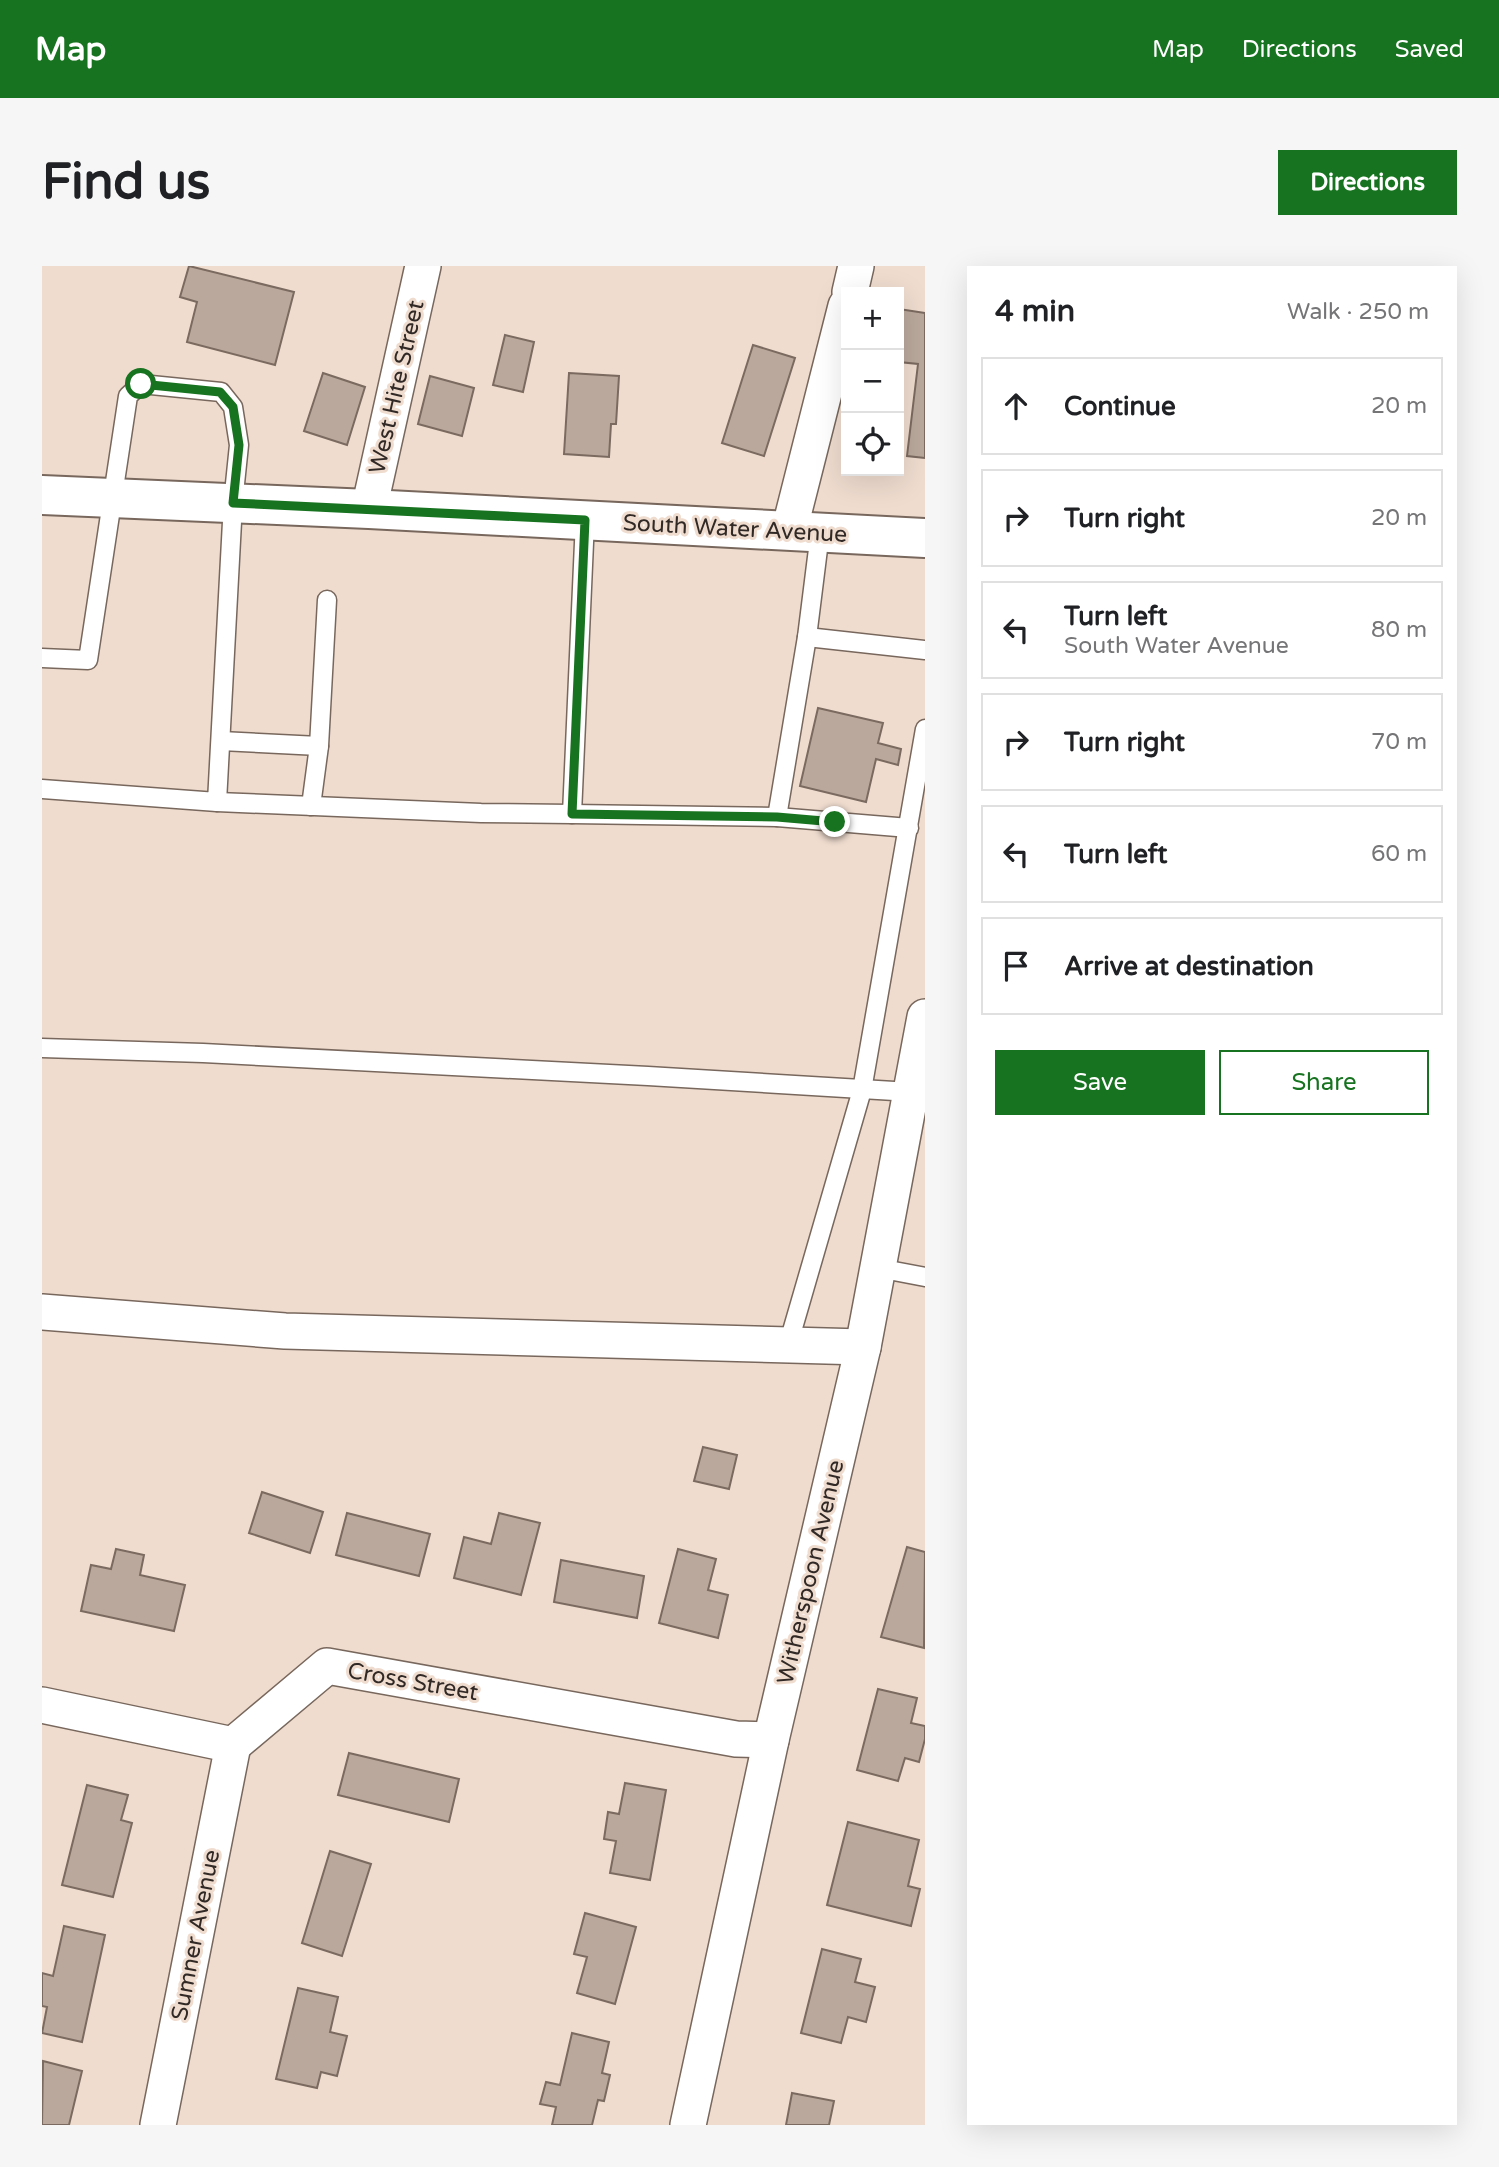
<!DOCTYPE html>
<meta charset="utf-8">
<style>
body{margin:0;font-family:"Varela Round",sans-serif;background:#f6f6f6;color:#202124}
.controls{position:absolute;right:21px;top:21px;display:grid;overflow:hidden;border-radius:0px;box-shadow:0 7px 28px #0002}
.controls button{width:63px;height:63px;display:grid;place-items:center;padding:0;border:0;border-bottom:2px solid #e0e0e0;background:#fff;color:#202124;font:35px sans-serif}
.stop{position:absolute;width:21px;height:21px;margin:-16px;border:5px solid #187320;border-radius:50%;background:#fff}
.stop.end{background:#187320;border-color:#fff;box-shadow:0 2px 7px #0008}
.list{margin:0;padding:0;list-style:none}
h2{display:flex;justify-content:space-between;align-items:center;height:91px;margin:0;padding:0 28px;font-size:30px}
h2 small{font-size:23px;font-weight:400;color:#757577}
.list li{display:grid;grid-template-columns:46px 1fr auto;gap:21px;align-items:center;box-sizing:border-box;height:98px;margin:0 14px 14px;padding:0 14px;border:2px solid #e0e0e0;border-radius:0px}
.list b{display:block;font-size:26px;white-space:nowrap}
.list p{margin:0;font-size:23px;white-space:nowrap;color:#757577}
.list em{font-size:23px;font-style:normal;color:#757577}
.actions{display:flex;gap:14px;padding:21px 28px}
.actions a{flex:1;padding:16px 0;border:2px solid #187320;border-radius:0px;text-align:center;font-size:24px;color:#187320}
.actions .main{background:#187320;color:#fff}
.icon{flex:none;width:38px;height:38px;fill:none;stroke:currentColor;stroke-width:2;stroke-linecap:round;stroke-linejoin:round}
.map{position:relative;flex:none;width:883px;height:1859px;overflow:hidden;border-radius:0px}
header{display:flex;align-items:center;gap:42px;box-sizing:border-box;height:98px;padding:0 35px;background:#187320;color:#fff}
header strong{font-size:33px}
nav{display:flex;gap:38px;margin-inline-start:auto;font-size:24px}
.intro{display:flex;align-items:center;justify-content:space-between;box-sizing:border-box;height:168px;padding:0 42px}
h1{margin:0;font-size:49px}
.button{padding:18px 32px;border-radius:0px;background:#187320;color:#fff;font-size:24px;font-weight:700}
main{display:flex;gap:42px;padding:0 42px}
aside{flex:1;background:#fff;border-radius:0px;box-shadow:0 7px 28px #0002}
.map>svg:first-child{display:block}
</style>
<header>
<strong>Map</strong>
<nav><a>Map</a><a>Directions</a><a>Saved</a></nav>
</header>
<div class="intro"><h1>Find us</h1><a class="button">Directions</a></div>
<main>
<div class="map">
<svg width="883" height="1859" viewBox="0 0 883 1859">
<rect width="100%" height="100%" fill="#efdccf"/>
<g fill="#baa89c" stroke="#7b6a5f" stroke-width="2">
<polygon points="147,0 252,26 233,99 145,76 155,36 138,31"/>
<polygon points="857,43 883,47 883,192 865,190 876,98 857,96"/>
<polygon points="463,69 492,76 481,126 451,119"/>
<polygon points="711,79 753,92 722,190 680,177"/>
<polygon points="281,107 323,121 305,179 262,165"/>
<polygon points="527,107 577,110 574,158 569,158 567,191 522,188"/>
<polygon points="388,110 432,122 420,170 376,158"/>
<polygon points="776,442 841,457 836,477 859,483 856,499 834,493 824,536 758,520"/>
<polygon points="661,1181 695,1189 687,1223 652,1215"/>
<polygon points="220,1226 281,1246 268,1287 207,1267"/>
<polygon points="305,1247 388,1268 377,1310 294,1289"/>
<polygon points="457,1247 498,1257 479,1329 412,1312 422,1271 449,1278"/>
<polygon points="865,1281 883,1286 882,1382 839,1371"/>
<polygon points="74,1283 102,1289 98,1309 143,1319 132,1365 39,1345 49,1299 69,1303"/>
<polygon points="636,1283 674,1293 666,1324 686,1329 676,1372 617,1357"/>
<polygon points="519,1294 602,1310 595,1352 512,1336"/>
<polygon points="836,1423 875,1432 869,1457 883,1460 883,1473 877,1496 863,1492 856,1515 815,1504"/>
<polygon points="307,1487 417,1513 407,1556 296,1529"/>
<polygon points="583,1517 624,1524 608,1614 568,1607 574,1575 562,1573 566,1546 577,1548"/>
<polygon points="45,1519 86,1529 79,1554 90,1557 71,1631 20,1619"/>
<polygon points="806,1556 877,1574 866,1620 878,1623 869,1660 785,1639"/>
<polygon points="288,1585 329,1598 300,1690 260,1677"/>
<polygon points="543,1647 594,1661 573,1738 535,1727 545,1691 532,1688"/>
<polygon points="22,1660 63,1669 40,1776 0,1767 5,1741 0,1740 0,1707 11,1710"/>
<polygon points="780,1683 819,1693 813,1716 833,1721 824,1756 806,1751 799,1777 759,1767"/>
<polygon points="256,1722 296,1731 288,1766 305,1770 295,1810 279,1806 275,1822 234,1813"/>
<polygon points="530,1767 567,1776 560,1807 568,1809 562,1835 556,1834 550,1859 510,1859 514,1841 498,1838 504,1816 518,1819"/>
<polygon points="1,1795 40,1805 27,1859 0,1859"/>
<polygon points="750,1827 792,1835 787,1859 744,1859"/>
</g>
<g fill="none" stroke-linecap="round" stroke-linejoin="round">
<defs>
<g id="lane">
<polyline points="765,371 883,384"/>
<polyline points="0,392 46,394 86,130 99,118 179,126 191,141 197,179 191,237 175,536 0,523"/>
<polyline points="179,475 277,480"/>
<polyline points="175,536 439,547 530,548 543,254"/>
<polyline points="269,540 277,480 285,334"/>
<polyline points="530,548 735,551 867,562"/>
<polyline points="735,551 765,371 778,267"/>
<polyline points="0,782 161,787 606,810 869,826"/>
<polyline points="836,1002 883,1011"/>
<polyline points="746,1079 820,824 883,463"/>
</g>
<g id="street">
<polyline points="808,26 814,0"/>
<polyline points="327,243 381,0"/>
<polyline points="747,265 804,40"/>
<polyline points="0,1046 243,1065 821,1081"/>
<polyline points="0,1439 191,1479"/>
<polyline points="191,1479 285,1400 694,1473 729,1474"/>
<polyline points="116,1859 191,1479"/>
<polyline points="646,1859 729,1474 821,1081 883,751"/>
</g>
<polyline id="secondary" points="0,229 327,243 883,272"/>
</defs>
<use href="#lane" stroke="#78675c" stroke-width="21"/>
<use href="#street" stroke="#78675c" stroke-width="38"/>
<use href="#secondary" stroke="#78675c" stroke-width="42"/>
<use href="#lane" stroke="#fff" stroke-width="18"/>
<use href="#street" stroke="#fff" stroke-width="35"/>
<use href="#secondary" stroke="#fff" stroke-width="38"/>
</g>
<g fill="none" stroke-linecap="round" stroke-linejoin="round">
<polyline stroke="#187320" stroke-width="9" points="99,118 178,126 191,141 197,179 191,237 543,254 530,548 735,551 793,556"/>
</g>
<g text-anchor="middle" stroke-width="6" stroke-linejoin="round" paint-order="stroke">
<g font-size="23" fill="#312925" stroke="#efdccf">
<text transform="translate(354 121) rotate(-77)" y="8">West Hite Street</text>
<text transform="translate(693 262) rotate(3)" y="8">South Water Avenue</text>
<text transform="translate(768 1306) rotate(-77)" y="8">Witherspoon Avenue</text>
<text transform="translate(371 1415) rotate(10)" y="8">Cross Street</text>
<text transform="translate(153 1669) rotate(-79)" y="8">Sumner Avenue</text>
</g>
</g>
</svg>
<div class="controls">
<button>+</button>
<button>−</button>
<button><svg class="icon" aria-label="locate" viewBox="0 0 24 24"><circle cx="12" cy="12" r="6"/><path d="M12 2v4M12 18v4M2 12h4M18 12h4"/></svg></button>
</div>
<div class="stop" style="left:99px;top:118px"></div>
<div class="stop end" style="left:793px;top:556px"></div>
</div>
<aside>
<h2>4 min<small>Walk · 250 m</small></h2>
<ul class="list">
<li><svg class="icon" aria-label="ahead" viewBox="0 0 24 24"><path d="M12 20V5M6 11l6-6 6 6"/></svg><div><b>Continue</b></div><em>20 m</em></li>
<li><svg class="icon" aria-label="right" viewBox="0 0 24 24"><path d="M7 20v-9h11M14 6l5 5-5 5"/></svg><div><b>Turn right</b></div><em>20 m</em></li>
<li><svg class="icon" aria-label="left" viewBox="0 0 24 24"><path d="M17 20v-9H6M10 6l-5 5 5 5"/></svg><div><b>Turn left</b><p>South Water Avenue</p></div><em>80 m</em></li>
<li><svg class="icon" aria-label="right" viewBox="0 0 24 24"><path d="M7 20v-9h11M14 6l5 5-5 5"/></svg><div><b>Turn right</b></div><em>70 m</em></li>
<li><svg class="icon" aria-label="left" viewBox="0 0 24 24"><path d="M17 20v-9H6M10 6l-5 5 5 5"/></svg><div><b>Turn left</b></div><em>60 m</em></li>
<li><svg class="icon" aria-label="arrive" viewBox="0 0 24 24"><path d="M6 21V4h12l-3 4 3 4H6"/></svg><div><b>Arrive at destination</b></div></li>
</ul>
<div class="actions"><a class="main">Save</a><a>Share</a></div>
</aside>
</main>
